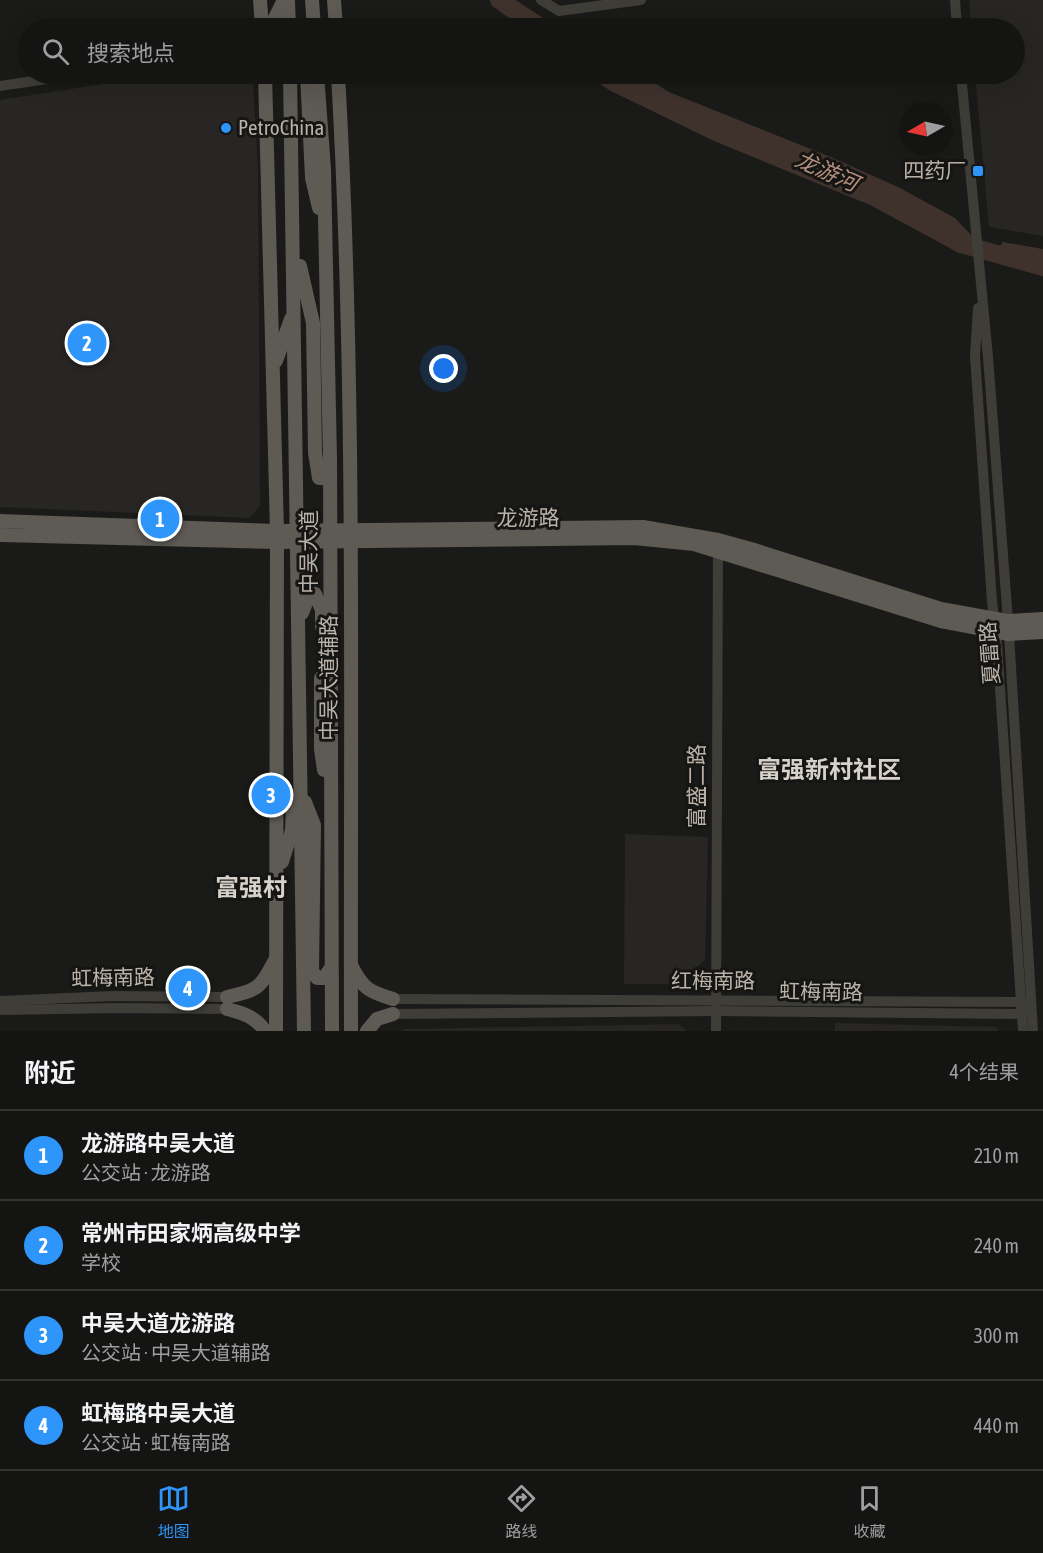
<!DOCTYPE html>
<html lang="zh">
<meta charset="utf-8">
<style>
body{margin:0;font-family:"Asap Condensed","Noto Sans SC",sans-serif;background:#1d1d1b;color:#f1f3f6}
.compass{position:absolute;left:899px;top:102px;width:54px;height:54px;border-radius:50%;background:#141412;box-shadow:0 6px 24px #0002;rotate:261deg}
.you{position:absolute;left:444px;top:369px;width:21px;height:21px;margin:-15px;border:4px solid #fff;border-radius:50%;background:#1a73e8;box-shadow:0 0 0 9px #1a73e833}
.badge{display:grid;place-items:center;width:39px;height:39px;border-radius:50%;background:#2e96fb;color:#fff;font-size:20px;font-weight:700}
.pin{position:absolute;translate:-50% -50%;border:3px solid #fff;box-shadow:0 2px 6px #0006}
.list{margin:0;padding:0;list-style:none}
h2{display:flex;justify-content:space-between;align-items:center;height:78px;margin:0;padding:0 24px;font-size:26px}
h2 small{font-size:20px;font-weight:400;color:#9d9e9f}
.list li{display:grid;grid-template-columns:39px 1fr auto;gap:18px;align-items:center;box-sizing:border-box;height:90px;padding:0 24px;border-top:2px solid #333332}
.list b{display:block;font-size:22px;white-space:nowrap}
.list p{margin:0;font-size:20px;white-space:nowrap;color:#9d9e9f}
.list em{font-size:20px;font-style:normal;color:#9d9e9f}
.icon{flex:none;width:33px;height:33px;fill:none;stroke:currentColor;stroke-width:2;stroke-linecap:round;stroke-linejoin:round}
.map{position:relative;flex:none;width:1043px;height:1031px;overflow:hidden}
.search{position:absolute;background:#141412;box-shadow:0 6px 24px #0002;left:18px;right:18px;top:18px;height:66px;display:flex;align-items:center;gap:15px;box-sizing:border-box;padding:0 21px;border-radius:33px;color:#9d9e9f;font-size:22px}
.sheet{height:438px;background:#141412}
nav{display:flex;justify-content:space-around;align-items:center;box-sizing:border-box;height:84px;border-top:2px solid #333332;background:#141412;font-size:16px;color:#9d9e9f}
nav a{display:grid;justify-items:center;gap:3px}
nav .on{color:#2e96fb}
.map>svg:first-child{display:block}
</style>
<div class="map">
<svg width="1043" height="1031" viewBox="0 0 1043 1031">
<rect width="100%" height="100%" fill="#1a1a18"/>
<g fill="#272624">
<polygon points="969,0 1043,0 1043,236 989,227 975,74 1014,74 1014,28 971,28"/>
<polygon points="148,77 171,82 253,81 258,170 260,505 250,518 0,507 0,100"/>
<polygon points="625,834 708,837 705,960 677,984 624,984"/>
<polygon points="835,1023 996,1027 999,1031 835,1031"/>
<polygon points="679,1024 686,1031 400,1031 406,1029"/>
</g>
<g fill="#3f322d">
<polygon points="507,0 513,0 548,24 553,19 569,28 523,28 499,11"/>
<polygon points="585,74 640,74 669,92 833,158 898,187 955,218 973,237 975,253 959,253 870,205 714,141 609,90"/>
<polygon points="1003,242 1043,249 1043,275 1002,265 1001,261 989,258 990,247 1001,245"/>
</g>
<g fill="none" stroke-linecap="round" stroke-linejoin="round">
<g stroke="#3f322d" stroke-width="18">
<polyline points="499,0 542,28"/>
<polyline points="961,244 1043,267"/>
</g>
<g stroke="#3f3d38" stroke-width="10">
<polyline points="541,0 559,11 641,0"/>
<polyline points="955,0 957,28"/>
<polyline points="961,74 988,357 1009,634 1033,1031"/>
<polyline points="0,86 80,74"/>
<polyline points="978,308 975,356 992,601 997,644 1023,1031"/>
<polyline points="393,999 1022,1002 1026,1005"/>
<polyline points="0,1001 113,996 227,997"/>
<polyline points="0,1010 118,1008 227,1009"/>
<polyline points="393,1014 716,1011 1023,1014 1027,1011"/>
<polyline points="716,1031 718,547"/>
</g>
<g stroke="#5e5a54" stroke-width="14">
<polyline points="260,0 262,28"/>
<polyline points="288,0 289,28"/>
<polyline points="312,0 314,28"/>
<polyline points="334,0 336,28"/>
<polyline points="270,28 284,0"/>
<polyline points="265,74 277,531 276,1031"/>
<polyline points="290,74 304,1031"/>
<polyline points="307,74 312,178 319,208"/>
<polyline points="317,74 324,169 330,459 332,1031"/>
<path d="M 338,74 C 356,392 350,712 351,1031"/>
<polyline points="300,266 313,323 315,453 319,478 325,478 328,466"/>
<polyline points="276,361 291,319"/>
<polyline points="0,521 277,531 643,527 718,540 751,549 941,609 1007,621 1043,619"/>
<polyline points="0,535 277,542 634,538 694,544 941,621 1009,634 1043,632"/>
<polyline points="302,613 309,595 315,594 322,610 322,626"/>
<polyline points="321,678 321,749 324,770"/>
<polyline points="305,802 314,825 312,971 317,978 324,978 331,968"/>
<polyline points="282,862 292,830 293,805"/>
<path d="M 352,967 C 363,989 370,992 393,999"/>
<path d="M 227,997 C 259,990 260,988 275,960"/>
<path d="M 227,1009 C 243,1013 256,1017 265,1031"/>
<polyline points="367,1031 377,1019 393,1014"/>
</g>
</g>
<g fill="#2e96fb" stroke="#151513" stroke-width="2">
<circle cx="226" cy="128" r="6"/>
<rect x="972" y="165" width="12" height="12" rx="3"/>
</g>
<g text-anchor="middle" stroke-width="6" stroke-linejoin="round" paint-order="stroke">
<g font-size="21" fill="#bab2a9" stroke="#151513" text-anchor="start">
<text x="238" y="135">PetroChina</text>
<text x="966" y="178" text-anchor="end">四药厂</text>
</g>
<g font-size="21" fill="#bab2a9" stroke="#151513">
<text x="528" y="525">龙游路</text>
<text transform="translate(309 552) rotate(-90)" y="7">中吴大道</text>
<text transform="translate(990 653) rotate(-94)" y="7">夏雷路</text>
<text transform="translate(329 678) rotate(-90)" y="7">中吴大道辅路</text>
<text transform="translate(697 786) rotate(-90)" y="7">富盛二路</text>
<text transform="translate(113 978) rotate(-1)" y="7">虹梅南路</text>
<text x="713" y="988">红梅南路</text>
<text transform="translate(821 992) rotate(1)" y="7">虹梅南路</text>
</g>
<g font-size="22" font-style="italic" fill="#b7907f" stroke="#151513">
<text transform="translate(827 171) rotate(24)" y="8">龙游河</text>
</g>
<g font-size="24" font-weight="bold" fill="#d6d1ca" stroke="#151513">
<text x="829" y="778">富强新村社区</text>
<text x="251" y="896">富强村</text>
</g>
</g>
</svg>
<svg class="compass" viewBox="-18 -18 36 36"><path d="M0-13l5 13h-10z" fill="#e53935"/><path d="M0 13l5-13h-10z" fill="#9d9e9f"/></svg>
<div class="you"></div>
<div class="pin badge" style="left:160px;top:519px">1</div>
<div class="pin badge" style="left:87px;top:343px">2</div>
<div class="pin badge" style="left:271px;top:795px">3</div>
<div class="pin badge" style="left:188px;top:988px">4</div>
<div class="search"><svg class="icon" aria-label="search" viewBox="0 0 24 24"><circle cx="10" cy="10" r="6"/><path d="M15 15l6 6"/></svg>搜索地点</div>
</div>
<section class="sheet">
<h2>附近<small>4个结果</small></h2>
<ul class="list">
<li><span class="badge">1</span><div><b>龙游路中吴大道</b><p>公交站 · 龙游路</p></div><em>210 m</em></li>
<li><span class="badge">2</span><div><b>常州市田家炳高级中学</b><p>学校</p></div><em>240 m</em></li>
<li><span class="badge">3</span><div><b>中吴大道龙游路</b><p>公交站 · 中吴大道辅路</p></div><em>300 m</em></li>
<li><span class="badge">4</span><div><b>虹梅路中吴大道</b><p>公交站 · 虹梅南路</p></div><em>440 m</em></li>
</ul>
</section>
<nav>
<a class="on"><svg class="icon" aria-label="map" viewBox="0 0 24 24"><path d="M3 6l6-2 6 2 6-2v14l-6 2-6-2-6 2zM9 4v14M15 6v14"/></svg>地图</a>
<a><svg class="icon" aria-label="directions" viewBox="0 0 24 24"><path d="M12 3l9 9-9 9-9-9zM9 14v-3h6M13 9l2 2-2 2"/></svg>路线</a>
<a><svg class="icon" aria-label="saved" viewBox="0 0 24 24"><path d="M7 4h10v16l-5-4-5 4z"/></svg>收藏</a>
</nav>
